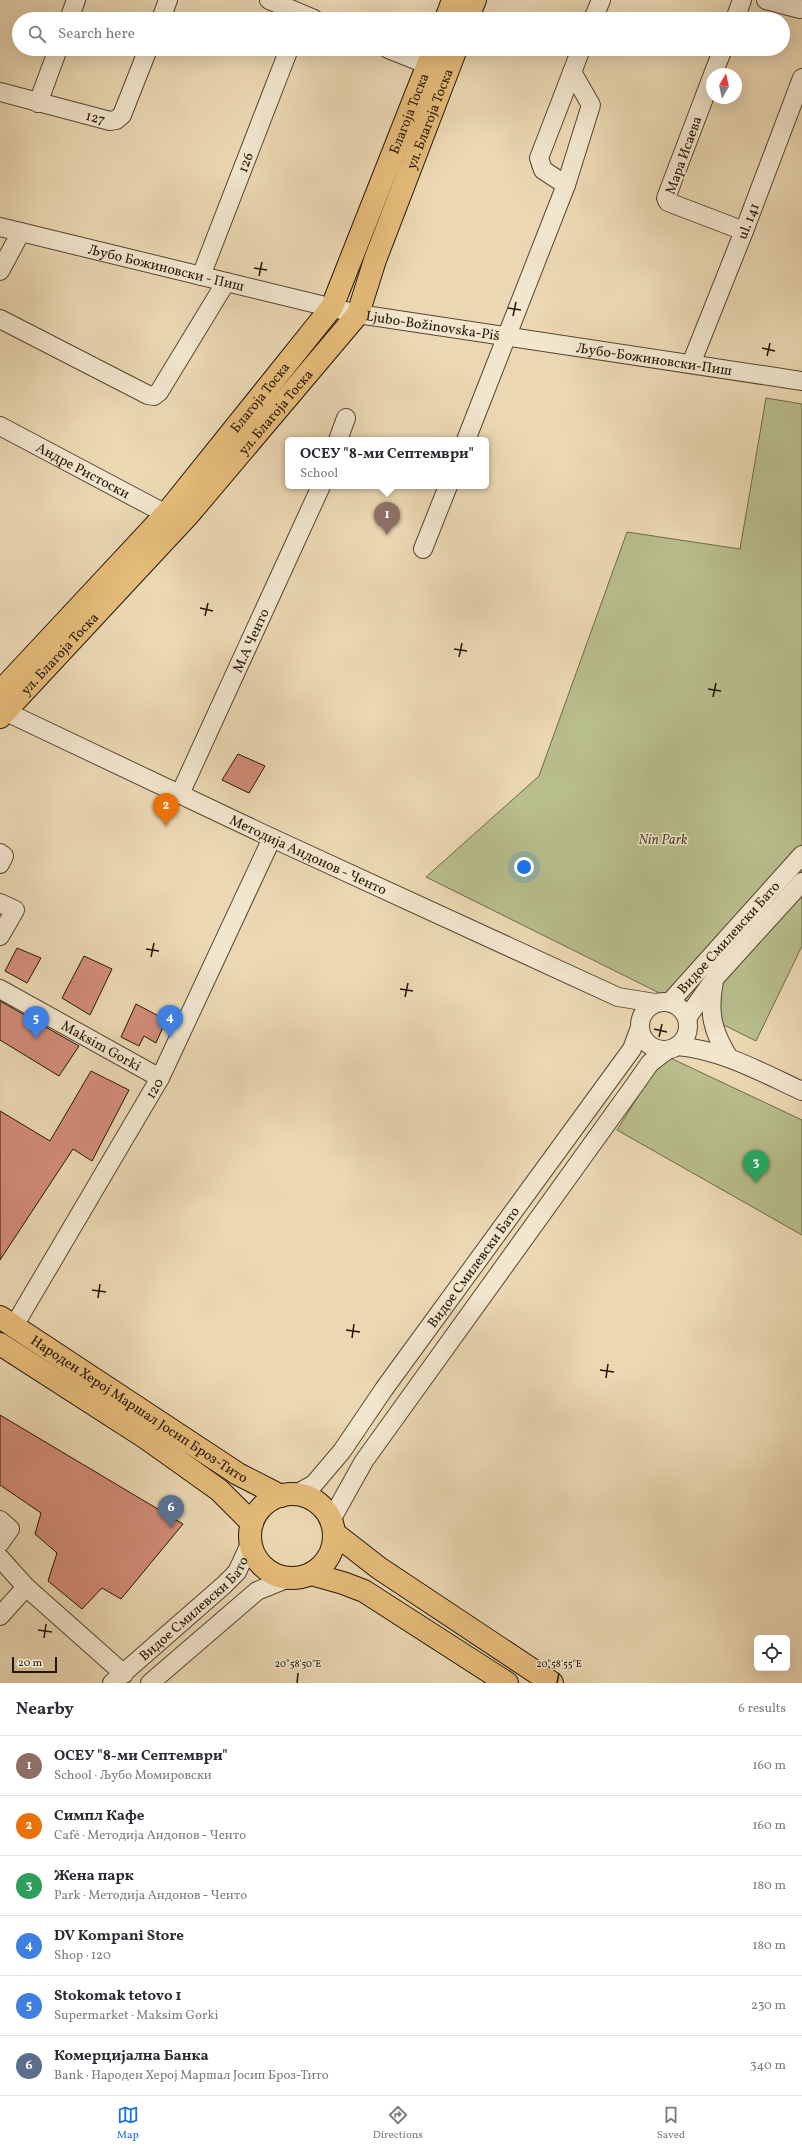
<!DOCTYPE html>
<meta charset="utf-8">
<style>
body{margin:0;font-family:Vollkorn,serif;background:#f2f2f3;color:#2b2b33}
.controls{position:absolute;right:12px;bottom:12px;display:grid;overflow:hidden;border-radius:6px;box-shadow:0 4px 16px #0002}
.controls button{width:36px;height:36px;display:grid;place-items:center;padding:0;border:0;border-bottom:1px solid #e1e1e2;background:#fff;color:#2b2b33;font:20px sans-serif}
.compass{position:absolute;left:706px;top:68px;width:36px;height:36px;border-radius:50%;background:#fff;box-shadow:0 4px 16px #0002;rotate:9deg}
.scale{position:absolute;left:12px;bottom:10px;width:45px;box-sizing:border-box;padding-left:4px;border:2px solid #241606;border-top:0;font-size:11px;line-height:14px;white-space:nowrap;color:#241606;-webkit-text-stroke:3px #f2e6ce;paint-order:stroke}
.you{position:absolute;left:524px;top:867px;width:14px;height:14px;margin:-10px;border:3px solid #fff;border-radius:50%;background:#1a73e8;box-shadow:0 0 0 6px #1a73e833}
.badge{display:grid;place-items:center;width:26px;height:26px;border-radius:50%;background:#1a73e8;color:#fff;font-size:13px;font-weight:700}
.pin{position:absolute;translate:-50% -33px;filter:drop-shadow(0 1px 2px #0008)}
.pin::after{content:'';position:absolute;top:21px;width:14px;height:12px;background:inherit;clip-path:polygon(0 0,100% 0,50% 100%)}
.popup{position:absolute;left:285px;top:437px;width:204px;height:52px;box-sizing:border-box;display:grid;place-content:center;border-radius:6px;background:#fff;filter:drop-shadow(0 1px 3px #0005);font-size:13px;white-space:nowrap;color:#7c7c81}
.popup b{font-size:15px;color:#2b2b33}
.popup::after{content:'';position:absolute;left:50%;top:100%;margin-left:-8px;border:8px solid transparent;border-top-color:#fff}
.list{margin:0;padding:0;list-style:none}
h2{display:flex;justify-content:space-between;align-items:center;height:52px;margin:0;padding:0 16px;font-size:17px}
h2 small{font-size:13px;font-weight:400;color:#7c7c81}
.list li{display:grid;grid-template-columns:26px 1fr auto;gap:12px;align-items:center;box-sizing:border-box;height:60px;padding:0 16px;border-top:1px solid #e1e1e2}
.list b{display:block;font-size:15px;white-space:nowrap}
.list p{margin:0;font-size:13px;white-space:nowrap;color:#7c7c81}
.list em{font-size:13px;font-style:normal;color:#7c7c81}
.icon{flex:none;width:22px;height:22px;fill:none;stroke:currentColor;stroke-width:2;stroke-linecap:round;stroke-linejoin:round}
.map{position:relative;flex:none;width:802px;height:1683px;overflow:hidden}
.search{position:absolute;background:#fff;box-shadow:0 4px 16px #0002;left:12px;right:12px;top:12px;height:44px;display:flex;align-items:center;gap:10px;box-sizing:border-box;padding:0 14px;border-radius:22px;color:#7c7c81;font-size:15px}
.sheet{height:412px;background:#fff}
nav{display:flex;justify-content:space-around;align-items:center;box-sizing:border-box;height:56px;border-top:1px solid #e1e1e2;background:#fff;font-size:11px;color:#7c7c81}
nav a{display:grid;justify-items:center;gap:2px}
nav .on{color:#1a73e8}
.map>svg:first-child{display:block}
</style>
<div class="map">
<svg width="802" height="1683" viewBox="0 0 802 1683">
<rect width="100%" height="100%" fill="#ebd8b3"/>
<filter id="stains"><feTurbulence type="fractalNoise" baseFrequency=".005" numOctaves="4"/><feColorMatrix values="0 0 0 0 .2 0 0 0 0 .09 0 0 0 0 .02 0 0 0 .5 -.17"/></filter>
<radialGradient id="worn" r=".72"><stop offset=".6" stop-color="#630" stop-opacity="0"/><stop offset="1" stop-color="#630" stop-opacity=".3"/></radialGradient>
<g fill="#b8be8c" stroke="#6e6a49">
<polygon points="766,398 802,404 802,946 756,1041 426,877 539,776 627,532 740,549"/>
<polygon points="664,1055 802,1120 802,1235 617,1130"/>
</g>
<g fill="#d38d79" stroke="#241606">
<polygon points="238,754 265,766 249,793 222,780"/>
<polygon points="17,948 41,958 27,983 5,971"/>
<polygon points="84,956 112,969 90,1015 62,998"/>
<polygon points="0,1001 79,1046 59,1076 0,1040"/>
<polygon points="136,1004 166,1020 156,1043 144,1036 139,1046 121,1037"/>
<polygon points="91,1071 129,1090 92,1161 73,1149 0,1260 0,1111 50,1141"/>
<polygon points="0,1415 183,1524 121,1599 102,1588 82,1609 48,1581 57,1553 35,1534 41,1513 0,1485"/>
</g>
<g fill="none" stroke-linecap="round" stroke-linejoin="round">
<defs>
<g id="minor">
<polyline points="269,0 314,19"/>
<polyline points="766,0 800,9"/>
<polyline points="69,19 76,0"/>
<polyline points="161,19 168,0"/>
<polyline points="593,19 601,0"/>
<polyline points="735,19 742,0"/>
<polyline points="388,49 428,65"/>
<polyline points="713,74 723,49"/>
<polyline points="712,77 666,198 668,202 744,231"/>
<path id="s1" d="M 0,92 L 110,121 L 116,120 L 122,115 L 148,49"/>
<polyline points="38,103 58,49"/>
<polyline points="566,185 591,105 572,72"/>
<path id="s2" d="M 0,227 L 358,314 L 802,381"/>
<polyline points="0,271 21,232"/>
<path id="s3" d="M 201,276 L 289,49"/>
<polyline points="0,319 148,395 154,396 159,392 226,282"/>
<path id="s4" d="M 691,364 L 744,231 L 802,78"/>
<path id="s5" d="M 0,426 L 166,514"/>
<polyline points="338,440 346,418"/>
<polyline points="466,440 566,185 543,170 539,158 581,49"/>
<polyline points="423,549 448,486"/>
<path id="s6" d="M 0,709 L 272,838 L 618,997 L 655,1003"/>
<path id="s7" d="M 180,794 L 321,486"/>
<polyline points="0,853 4,856 0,864"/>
<polyline points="0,903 15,910 0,936"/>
<path d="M 714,981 C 708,1012 712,1031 729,1058"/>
<path id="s8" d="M 0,989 L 160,1078"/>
<circle cx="664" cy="1026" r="24"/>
<path id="s9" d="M 670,1002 L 802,855"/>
<polyline points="687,1018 715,978 802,882"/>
<path d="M 677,1046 C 722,1050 761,1072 802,1091"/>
<path id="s10" d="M 14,1326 L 160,1078 L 272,838"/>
<path id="s11" d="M 296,1494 L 314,1484 L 342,1451 L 384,1389 L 632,1049 L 639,1030"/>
<polyline points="0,1520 10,1529 0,1543"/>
<polyline points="331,1520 364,1461 636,1083 650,1063 667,1050"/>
<polyline points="0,1558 26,1587"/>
<polyline points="0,1616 26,1587 124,1674"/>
<path id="s12" d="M 112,1683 L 224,1585 L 237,1572 L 250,1544"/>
<polyline points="150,1683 257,1591 289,1578"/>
</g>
<g id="major">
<polyline points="446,19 453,0"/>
<polyline points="467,19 475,0"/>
<path id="s13" d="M 0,692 L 166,514 L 332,307 L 434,49"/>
<path id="s14" d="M 0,717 L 189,514 L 358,314 L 375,260 L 456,49"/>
<path id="s15" d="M 0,1317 L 238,1474 L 281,1496"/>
<polyline points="0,1344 146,1438 219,1490 252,1523"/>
<circle cx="292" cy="1536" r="42"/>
<polyline points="334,1533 379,1568 552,1683"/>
<polyline points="311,1574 343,1583 364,1591 507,1683"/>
</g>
</defs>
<use href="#minor" stroke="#564631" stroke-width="20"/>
<use href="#major" stroke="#241606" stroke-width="24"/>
<use href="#minor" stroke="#f2e6ce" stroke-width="18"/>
<use href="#major" stroke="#e6bc7a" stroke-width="22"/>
</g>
<path fill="none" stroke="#241606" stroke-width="1.5" d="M 254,268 L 267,270M 259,276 L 262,262M 508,308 L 521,310M 513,316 L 516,302M 762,348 L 775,351M 767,356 L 770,343M 200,608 L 213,611M 205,616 L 208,603M 454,649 L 467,651M 459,657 L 462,643M 708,689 L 721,691M 713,697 L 716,683M 146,949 L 159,951M 151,957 L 154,943M 400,989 L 413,991M 405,997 L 408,983M 654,1029 L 667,1032M 659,1037 L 662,1024M 92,1290 L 106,1292M 98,1298 L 100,1284M 346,1330 L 360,1332M 352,1338 L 354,1324M 600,1370 L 614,1372M 606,1378 L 608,1364M 38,1630 L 52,1632M 44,1638 L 46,1624M 297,1683 L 298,1673M 557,1683 L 559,1673"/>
<g text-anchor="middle" stroke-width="3" stroke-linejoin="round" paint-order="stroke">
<g font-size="14" fill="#241606" stroke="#f2e6ce">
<text dy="5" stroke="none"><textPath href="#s13" startOffset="717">Благоја Тоска</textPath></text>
<text dy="5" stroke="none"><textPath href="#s1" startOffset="99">127</textPath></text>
<text dy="5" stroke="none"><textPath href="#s14" startOffset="747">ул. Благоја Тоска</textPath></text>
<text transform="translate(683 155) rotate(-70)" y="5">Мара Исаева</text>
<text dy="5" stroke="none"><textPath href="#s3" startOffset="122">126</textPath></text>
<text dy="5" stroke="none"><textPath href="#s4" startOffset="154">ul. 141</textPath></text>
<text dy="5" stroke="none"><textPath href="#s2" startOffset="171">Љубо Божиновски - Пиш</textPath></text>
<text dy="5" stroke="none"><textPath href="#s2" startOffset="444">Ljubo-Božinovska-Piš</textPath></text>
<text dy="5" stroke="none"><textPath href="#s2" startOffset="668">Љубо-Божиновски-Пиш</textPath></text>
<text dy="5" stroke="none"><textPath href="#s13" startOffset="393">Благоја Тоска</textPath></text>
<text dy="5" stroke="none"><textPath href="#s14" startOffset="411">ул. Благоја Тоска</textPath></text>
<text dy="5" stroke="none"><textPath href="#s5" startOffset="94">Андре Ристоски</textPath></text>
<text dy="5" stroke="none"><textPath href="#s7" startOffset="169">М.А Ченто</textPath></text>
<text dy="5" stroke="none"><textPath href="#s14" startOffset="87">ул. Благоја Тоска</textPath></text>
<text dy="5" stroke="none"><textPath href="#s6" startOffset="341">Методија Андонов - Ченто</textPath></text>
<text dy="5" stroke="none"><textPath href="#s9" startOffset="87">Видое Смилевски Бато</textPath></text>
<text dy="5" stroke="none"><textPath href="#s8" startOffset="116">Maksim Gorki</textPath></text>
<text dy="5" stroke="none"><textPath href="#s10" startOffset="276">120</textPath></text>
<text dy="5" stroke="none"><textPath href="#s11" startOffset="290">Видое Смилевски Бато</textPath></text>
<text dy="5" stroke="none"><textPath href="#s15" startOffset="167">Народен Херој Маршал Јосип Броз-Тито</textPath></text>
<text dy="5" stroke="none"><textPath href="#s12" startOffset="111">Видое Смилевски Бато</textPath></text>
</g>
<g font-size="14" font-style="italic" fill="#50482e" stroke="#f2e6ce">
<text x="663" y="844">Nin Park</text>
</g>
</g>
<g font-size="10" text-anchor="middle" fill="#241606" stroke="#f2e6ce" stroke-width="3" stroke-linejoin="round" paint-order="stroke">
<text x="298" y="1667">20°58'50"E</text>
<text x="559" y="1667">20°58'55"E</text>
</g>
<rect width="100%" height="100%" filter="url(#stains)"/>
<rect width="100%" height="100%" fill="url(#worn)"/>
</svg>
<div class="controls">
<button><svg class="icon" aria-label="locate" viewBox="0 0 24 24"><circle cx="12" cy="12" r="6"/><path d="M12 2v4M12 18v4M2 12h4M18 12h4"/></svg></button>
</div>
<svg class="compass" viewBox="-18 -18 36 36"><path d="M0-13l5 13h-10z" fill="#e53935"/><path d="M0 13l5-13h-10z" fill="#7c7c81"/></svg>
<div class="scale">20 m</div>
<div class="you"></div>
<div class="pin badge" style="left:387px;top:535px;background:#8d6e63">1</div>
<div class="popup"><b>ОСЕУ &quot;8-ми Септември&quot;</b>School</div>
<div class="pin badge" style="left:166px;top:826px;background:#e8710a">2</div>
<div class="pin badge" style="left:756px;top:1183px;background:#2e9e5b">3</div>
<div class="pin badge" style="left:170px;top:1038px;background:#3f7fe0">4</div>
<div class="pin badge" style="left:36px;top:1039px;background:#3f7fe0">5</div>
<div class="pin badge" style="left:171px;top:1528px;background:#5c6f8a">6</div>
<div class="search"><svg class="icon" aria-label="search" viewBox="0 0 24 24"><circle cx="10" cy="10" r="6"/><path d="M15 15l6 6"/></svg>Search here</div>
</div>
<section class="sheet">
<h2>Nearby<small>6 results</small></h2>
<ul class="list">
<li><span class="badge" style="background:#8d6e63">1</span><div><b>ОСЕУ &quot;8-ми Септември&quot;</b><p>School · Љубо Момировски</p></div><em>160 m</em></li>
<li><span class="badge" style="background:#e8710a">2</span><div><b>Симпл Кафе</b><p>Café · Методија Андонов - Ченто</p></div><em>160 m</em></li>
<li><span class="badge" style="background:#2e9e5b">3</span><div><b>Жена парк</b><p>Park · Методија Андонов - Ченто</p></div><em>180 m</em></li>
<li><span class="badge" style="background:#3f7fe0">4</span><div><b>DV Kompani Store</b><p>Shop · 120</p></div><em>180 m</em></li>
<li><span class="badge" style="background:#3f7fe0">5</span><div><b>Stokomak tetovo 1</b><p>Supermarket · Maksim Gorki</p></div><em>230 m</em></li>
<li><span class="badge" style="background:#5c6f8a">6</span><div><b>Комерцијална Банка</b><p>Bank · Народен Херој Маршал Јосип Броз-Тито</p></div><em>340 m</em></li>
</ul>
</section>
<nav>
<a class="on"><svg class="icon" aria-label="map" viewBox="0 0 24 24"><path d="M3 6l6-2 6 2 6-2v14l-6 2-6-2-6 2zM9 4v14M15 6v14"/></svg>Map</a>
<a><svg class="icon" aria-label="directions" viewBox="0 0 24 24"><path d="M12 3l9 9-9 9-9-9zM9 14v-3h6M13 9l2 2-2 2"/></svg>Directions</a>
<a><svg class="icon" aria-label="saved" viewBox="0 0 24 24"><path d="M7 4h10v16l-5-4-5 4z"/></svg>Saved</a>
</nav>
